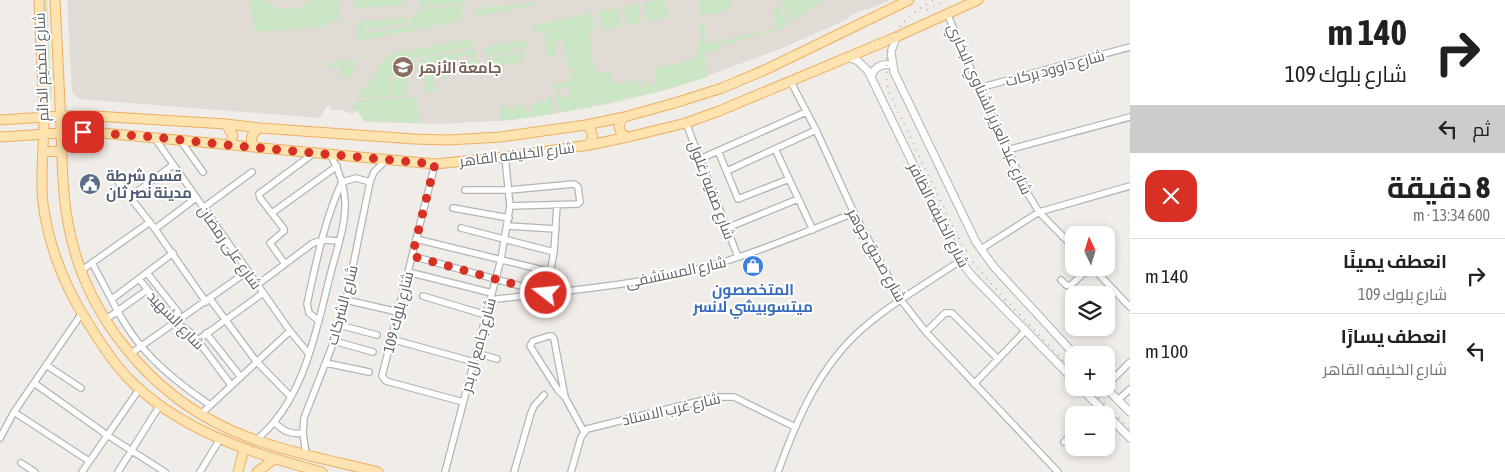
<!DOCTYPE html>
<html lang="ar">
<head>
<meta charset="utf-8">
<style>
  :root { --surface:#fff; --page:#f2f2f2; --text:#202124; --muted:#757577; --line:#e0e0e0 }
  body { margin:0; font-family:"Asap Condensed",Cairo,sans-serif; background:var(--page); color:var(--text); direction:rtl; height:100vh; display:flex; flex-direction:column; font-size:19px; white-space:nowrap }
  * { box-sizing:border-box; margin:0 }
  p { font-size:16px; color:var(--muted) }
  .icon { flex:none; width:28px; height:28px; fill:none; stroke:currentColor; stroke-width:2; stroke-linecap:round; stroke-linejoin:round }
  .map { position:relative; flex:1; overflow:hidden; direction:ltr }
  .drawer { display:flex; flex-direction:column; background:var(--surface); width:375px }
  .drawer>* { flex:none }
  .guide { background:#fff; color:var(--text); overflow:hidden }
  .needle { width:32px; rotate:356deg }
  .buttons { position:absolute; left:1065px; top:226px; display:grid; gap:10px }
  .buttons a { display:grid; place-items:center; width:50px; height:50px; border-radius:10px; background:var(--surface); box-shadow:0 2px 8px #0003; font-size:25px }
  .pin { position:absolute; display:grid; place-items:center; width:42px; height:42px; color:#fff; margin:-21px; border-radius:10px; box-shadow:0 2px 8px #0006 }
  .me { position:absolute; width:55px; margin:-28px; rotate:286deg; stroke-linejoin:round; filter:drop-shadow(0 0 4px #0008) }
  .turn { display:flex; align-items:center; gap:18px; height:105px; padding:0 15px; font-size:22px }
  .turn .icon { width:65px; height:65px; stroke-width:2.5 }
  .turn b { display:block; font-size:35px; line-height:42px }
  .then { display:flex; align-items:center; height:48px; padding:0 15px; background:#0003; gap:10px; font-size:19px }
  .round { display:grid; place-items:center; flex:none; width:52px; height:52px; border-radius:15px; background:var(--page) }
  .summary { display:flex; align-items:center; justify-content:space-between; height:85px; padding:0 15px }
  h1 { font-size:30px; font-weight:700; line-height:38px }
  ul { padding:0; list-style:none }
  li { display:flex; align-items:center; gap:15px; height:75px; padding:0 15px; border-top:1px solid var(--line) }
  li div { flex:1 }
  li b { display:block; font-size:19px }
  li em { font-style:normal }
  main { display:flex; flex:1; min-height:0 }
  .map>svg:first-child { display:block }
</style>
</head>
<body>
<main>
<section class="drawer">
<div class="guide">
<div class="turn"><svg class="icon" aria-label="right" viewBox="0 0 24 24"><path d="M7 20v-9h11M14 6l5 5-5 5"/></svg><div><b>140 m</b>شارع بلوك 109</div></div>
<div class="then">ثم<svg class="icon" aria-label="left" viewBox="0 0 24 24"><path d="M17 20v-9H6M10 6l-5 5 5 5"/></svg></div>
</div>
<div class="summary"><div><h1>8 دقيقة</h1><p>600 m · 13:34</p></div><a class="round" style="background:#d93025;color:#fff"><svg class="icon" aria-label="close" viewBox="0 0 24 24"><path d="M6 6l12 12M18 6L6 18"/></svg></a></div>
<ul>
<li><svg class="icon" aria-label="right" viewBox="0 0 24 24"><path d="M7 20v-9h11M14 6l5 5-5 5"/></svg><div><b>انعطف يمينًا</b><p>شارع بلوك 109</p></div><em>140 m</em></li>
<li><svg class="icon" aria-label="left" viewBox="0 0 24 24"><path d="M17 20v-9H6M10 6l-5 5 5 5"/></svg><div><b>انعطف يسارًا</b><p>شارع الخليفه القاهر</p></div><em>100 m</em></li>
</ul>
</section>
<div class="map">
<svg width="1130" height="472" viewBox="0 0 1130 472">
  <rect width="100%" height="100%" fill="#f0ece7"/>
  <path fill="#e0dcd5" d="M67 0H890L867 10 866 9 860 11 848 17V19L780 49 677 87 608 104 559 113 513 120 440 124 365 122 357 111H354L353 114 340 110H330L331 107 327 106 320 118 79 99 72 92Z"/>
  <path fill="#cae6c4" d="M44 0H47L52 100 50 98Z
    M249 0H263L278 8 290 9 302 6 312 0H338L340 21H329L327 26 272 31H254L251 3Z
    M353 0H404V5L354 8Z
    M419 0H466L460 21 358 41 357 25 361 21 408 18V22C404 27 394 26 389 24 383 29 374 29 367 27L365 29 367 33 376 30 377 33 383 32V29L390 31 393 28 409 27 411 24 410 18 415 16 418 10 459 6V12H461V3L419 7Z
    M665 0 669 17 647 21 644 3Z
    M700 0H732V3L729 4 730 10 701 16 699 5Z
    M783 0H824L792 21 781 6Z
    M534 2 536 5 473 17 479 9 483 7 517 5Z
    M638 4 641 22 627 25 623 7Z
    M618 8 621 26 602 30 598 12Z
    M773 8H778L789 23 780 29 723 45 722 40 774 29 776 26Z
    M591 13 595 30 589 32 593 66 600 73H611L613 85 637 80 639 88H642L641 80 646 79 647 86 656 85 653 69 695 59 698 55V43L702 41 699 24 704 23 707 44 720 41 721 49 704 54 708 77 654 93 559 113 556 93H560L561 98 570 97 569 86 559 88V90L555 91 554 84 570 81 569 74 577 72 576 69 569 70 563 40 554 41 556 55 548 57 543 34 568 29V28L533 34 532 26Z
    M473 38 474 46 415 58 417 70 388 77V97L358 98 388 55Z
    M525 40 527 42 526 48 518 50 517 47H513V51L486 55 485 47Z
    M475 49 476 56 468 58 467 55 459 56V59L421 66 420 59Z
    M526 51 522 62 488 68 487 58 513 53 514 55 519 54V52Z
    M477 59 479 70 433 78 435 91 426 93 422 69 460 62 461 67 469 65 468 61Z
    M352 60 356 61 354 70 348 80 339 74 341 66 325 67V63Z
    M407 76 408 95 390 97 389 84 391 80Z
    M552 96 554 114 501 121 500 107 509 106 510 112 514 111V105L518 104 529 113 537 101 540 100 542 103H546L545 97Z
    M416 97 419 123 370 121V118H367V122H365L357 111H354L353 107 357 101Z"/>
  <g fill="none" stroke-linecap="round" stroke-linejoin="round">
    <g stroke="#b2b5b8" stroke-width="8">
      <path id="minor" d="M947 13 979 88 1028 194 1039 212 1074 248
        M791 82 816 130 854 213 901 300 926 332 1058 472
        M979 88 1130 47
        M686 123 738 257
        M154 137 290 331 309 354
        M180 140 203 172
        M775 149 813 230
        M1007 150 1130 117
        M718 151 738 199 789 179
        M700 159 806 112
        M435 164 382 376 386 381 463 402
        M727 171 816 130
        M116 179 155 229 206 302
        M465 190H509L574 184 578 187 580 202 578 204 510 206
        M130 197 173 165
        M203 208 252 172
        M453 208 509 218
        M272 213 337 166
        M508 226 556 229
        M461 228 554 252
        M727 228 798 199
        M155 229 196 198
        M416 239 551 272
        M981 249 1039 212 1130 186
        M412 256 546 293 554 252 557 205
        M92 263C108 291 121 323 142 347 161 370 185 388 210 405
        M285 264 270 243 284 231V229L260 198 259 194 314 153
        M1093 268 1130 307
        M82 270 150 222
        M408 272 492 293
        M147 273 178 312 177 322
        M139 279 172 320 193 334 231 385
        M1061 280 1066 285 1070 286 1089 268
        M257 285 313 243 324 240 339 241
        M423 296 486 315
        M112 299 173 253
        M210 299 256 361 291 397
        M346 300 398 312
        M490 300C554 292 619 287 682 273 741 260 797 235 854 213
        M105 320 147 290
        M319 321 309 313 307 304C316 263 324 221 342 182L356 178 370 182
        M339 325 377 335
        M926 332 945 313H952L998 359
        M206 333 240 376
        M549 336H552L554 339 565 397 558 390 530 346 533 341Z
        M391 339 474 362
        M198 340 263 293
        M334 341 373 352
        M476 353 497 359
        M130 354 248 271
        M326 363 369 372
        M46 365 81 388
        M34 383 107 435 165 472
        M974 384 1026 330
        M1106 386 1130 362
        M565 397 584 432
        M1118 400 1130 389
        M14 412 89 461
        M201 414 290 331
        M1090 415 1099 406
        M274 422C283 431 291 435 303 433
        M0 438 14 412 82 313
        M256 440C305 400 316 330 331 272 337 249 346 224 345 201 344 184 338 168 330 154
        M1064 442 1074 432
        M306 454 303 433 304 418 334 341 346 300 370 182 374 172 387 159
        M21 463 35 472
        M82 472 140 388
        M118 472 160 405
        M200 472 220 439
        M445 472 501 259 510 206 505 157
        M514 472 531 413 534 406 544 395
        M571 472 581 437 587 429 716 397H734L795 427
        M778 472C797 419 819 367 862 329 892 303 927 283 960 261"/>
    </g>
    <g stroke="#b2b5b8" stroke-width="9">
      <path id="tertiary" d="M896 37 891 52 894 72 976 242 994 267 1075 355
        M848 57 858 61 868 71 960 261 974 278 1074 380
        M871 77C874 67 882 63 892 65
        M1081 388 1130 438
        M1106 388 1130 412"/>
    </g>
    <g stroke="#eeaf62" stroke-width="11">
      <path id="primary" d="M39 0C40 39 43 78 44 117 44 145 40 175 43 204 49 247 64 286 88 323 99 341 111 359 125 375 177 430 250 453 322 472
        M55 0C57 42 59 83 61 125 62 157 62 191 68 223 84 314 149 394 233 431 279 451 330 460 378 472
        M624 117C616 124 618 133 628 137
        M0 120 60 116H95L226 124 260 128 414 139 448 140 500 137 586 125 624 117 678 102 722 88 767 69 909 0
        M226 124 233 136 231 142 227 145
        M586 125C593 130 594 138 589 145
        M0 137 61 133H102L435 164 505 157 589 145 628 137 686 123 719 111 896 37 978 0
        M255 147C248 139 252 133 260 128
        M43 152 62 151
        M238 472 244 449
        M257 472 273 460"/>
    </g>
    <use href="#minor" stroke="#fff" stroke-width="5.5"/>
    <use href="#tertiary" stroke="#fff" stroke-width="7"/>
    <use href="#primary" stroke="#fde3af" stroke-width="9"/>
    <path stroke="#b3b4b4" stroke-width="2" stroke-dasharray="1 6" stroke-linecap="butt" d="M933 0C894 23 881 46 888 90L950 221 961 243 973 262 999 293 1074 372
      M927 10 946 0
      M1089 388 1130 430"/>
  </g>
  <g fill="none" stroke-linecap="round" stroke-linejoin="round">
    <path stroke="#d93025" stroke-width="9" stroke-dasharray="0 16.2" d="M83 132 154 137 227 145 435 164 412 256 546 293"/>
  </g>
  <defs>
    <g id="university-disc" transform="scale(1.125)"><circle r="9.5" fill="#8d6e63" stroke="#fff"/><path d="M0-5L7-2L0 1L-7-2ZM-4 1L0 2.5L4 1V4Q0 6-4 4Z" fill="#fff"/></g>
    <g id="civic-disc" transform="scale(1.125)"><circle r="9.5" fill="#5c6f8a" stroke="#fff"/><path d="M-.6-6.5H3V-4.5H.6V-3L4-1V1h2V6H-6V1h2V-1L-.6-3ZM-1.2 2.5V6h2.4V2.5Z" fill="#fff"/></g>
    <g id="shop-disc" transform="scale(1.125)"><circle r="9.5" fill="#3f7fe0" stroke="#fff"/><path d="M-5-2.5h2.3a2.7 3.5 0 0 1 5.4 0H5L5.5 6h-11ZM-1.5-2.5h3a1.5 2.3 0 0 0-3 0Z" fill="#fff"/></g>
  </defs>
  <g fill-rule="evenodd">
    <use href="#university-disc" x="403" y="67"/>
    <use href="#civic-disc" x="90" y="184"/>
    <use href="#shop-disc" x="753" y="266"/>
  </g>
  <g text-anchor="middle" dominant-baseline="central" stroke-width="4" stroke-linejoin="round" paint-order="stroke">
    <g font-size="15" fill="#5e6366" stroke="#fff">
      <text transform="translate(41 67) rotate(-92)">شارع المخيم الدائم</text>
      <text transform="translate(1055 68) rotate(-15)">شارع داوود بركات</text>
      <text transform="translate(990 109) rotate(66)">شارع عبد العزيز الشناوي البخاري</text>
      <text transform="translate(517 154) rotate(-7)">شارع الخليفه القاهر</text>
      <text transform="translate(712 190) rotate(69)">شارع صفيه زغلول</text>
      <text transform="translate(939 215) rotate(63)">شارع الخليفه الظافر</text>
      <text transform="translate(230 247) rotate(55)">شارع على رمضان</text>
      <text transform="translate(877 255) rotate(61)">شارع صديق جوهر</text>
      <text transform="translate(676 272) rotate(-12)">شارع المستشفى</text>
      <text transform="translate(342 305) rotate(-75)">شارع الشركات</text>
      <text transform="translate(398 312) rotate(-76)">شارع بلوك 109</text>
      <text transform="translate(176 320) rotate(46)">شارع الشهيد</text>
      <text transform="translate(478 345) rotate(-75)">شارع جامع ال بدر</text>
      <text transform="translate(671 409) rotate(-13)">شارع غرب الاستاد</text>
    </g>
    <g font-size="15" font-weight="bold" fill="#785e54" stroke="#fff" text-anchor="start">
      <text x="419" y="67">جامعة الأزهر</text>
    </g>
    <g font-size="15" font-weight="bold" fill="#4e5e75" stroke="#fff" text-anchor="start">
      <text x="106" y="175">قسم شرطة<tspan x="106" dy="17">مدينة نصر ثان</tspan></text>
    </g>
    <g font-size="15" font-weight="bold" fill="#366cbe" stroke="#fff">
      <text x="753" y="289">المتخصصون<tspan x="753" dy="17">ميتسوبيشي لانسر</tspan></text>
    </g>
  </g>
</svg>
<div class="buttons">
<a><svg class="needle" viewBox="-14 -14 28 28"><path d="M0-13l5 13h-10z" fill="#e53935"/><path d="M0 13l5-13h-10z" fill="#757577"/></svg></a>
<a><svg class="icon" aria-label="layers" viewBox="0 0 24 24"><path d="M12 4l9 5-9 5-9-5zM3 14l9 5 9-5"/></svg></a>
<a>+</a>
<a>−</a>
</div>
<div class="pin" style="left:83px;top:132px;background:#d93025"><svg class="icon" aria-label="arrive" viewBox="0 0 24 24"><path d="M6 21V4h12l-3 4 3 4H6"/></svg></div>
<svg class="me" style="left:546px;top:293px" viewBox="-20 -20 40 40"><circle r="17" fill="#d93025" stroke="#fff" stroke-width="3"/><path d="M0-11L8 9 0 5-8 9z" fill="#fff"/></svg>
</div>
</main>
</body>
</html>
